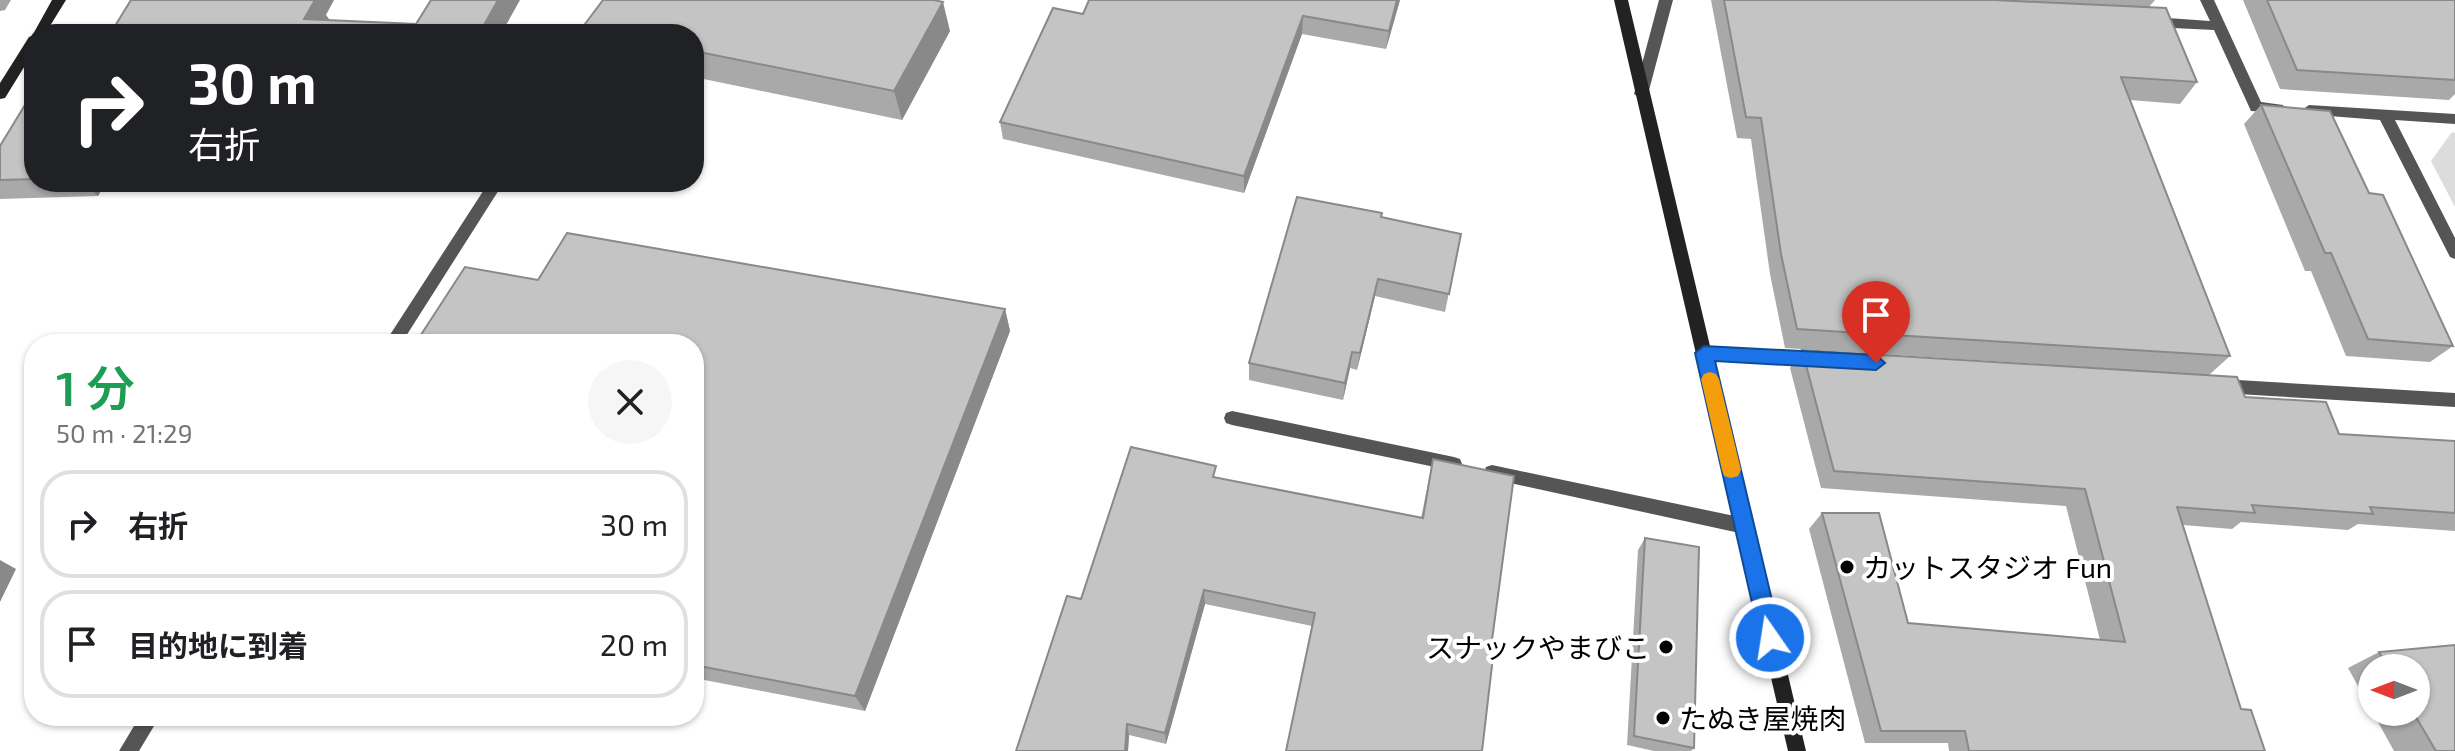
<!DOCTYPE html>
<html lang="ja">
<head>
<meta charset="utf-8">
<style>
  :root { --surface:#fff; --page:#f6f6f6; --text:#202124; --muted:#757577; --line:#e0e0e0 }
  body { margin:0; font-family:"Exo 2","Noto Sans JP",sans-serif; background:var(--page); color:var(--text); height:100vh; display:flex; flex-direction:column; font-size:30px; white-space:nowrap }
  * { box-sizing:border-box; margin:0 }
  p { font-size:26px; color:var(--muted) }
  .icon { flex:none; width:44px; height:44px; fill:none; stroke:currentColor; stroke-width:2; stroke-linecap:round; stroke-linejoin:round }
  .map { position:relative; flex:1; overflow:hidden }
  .side { position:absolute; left:24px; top:334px; width:680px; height:392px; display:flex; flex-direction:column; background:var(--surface); border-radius:32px; box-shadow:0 2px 6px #0004 }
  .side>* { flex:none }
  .top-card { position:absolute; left:24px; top:24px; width:680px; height:168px; border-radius:32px; box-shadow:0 2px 6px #0004; background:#202124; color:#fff; overflow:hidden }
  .needle { width:52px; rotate:270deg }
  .controls { position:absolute; left:2358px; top:654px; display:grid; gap:16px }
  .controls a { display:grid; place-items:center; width:72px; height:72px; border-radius:50%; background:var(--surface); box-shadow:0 2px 6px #0004; font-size:40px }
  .pin { position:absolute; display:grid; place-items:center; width:68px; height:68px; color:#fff; margin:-82px -34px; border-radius:50% 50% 50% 0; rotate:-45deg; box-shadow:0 0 8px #0007 }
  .pin .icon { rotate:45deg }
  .me { position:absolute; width:88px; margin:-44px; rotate:347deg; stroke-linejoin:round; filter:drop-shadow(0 0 6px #0008) }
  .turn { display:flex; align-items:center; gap:28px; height:168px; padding:0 32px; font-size:36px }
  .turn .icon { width:104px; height:104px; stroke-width:2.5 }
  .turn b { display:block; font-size:56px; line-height:68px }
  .round { display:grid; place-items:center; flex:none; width:84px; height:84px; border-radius:42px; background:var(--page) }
  .summary { display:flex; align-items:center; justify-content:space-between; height:136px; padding:0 32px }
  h1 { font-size:48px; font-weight:600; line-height:60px; color:#1e9e55 }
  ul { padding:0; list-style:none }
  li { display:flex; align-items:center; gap:24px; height:108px; margin:0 16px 12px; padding:0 16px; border:4px solid var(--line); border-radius:32px }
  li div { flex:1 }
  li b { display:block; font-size:30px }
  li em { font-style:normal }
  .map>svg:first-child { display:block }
</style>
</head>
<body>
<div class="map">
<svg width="2455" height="751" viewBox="0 0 2455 751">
  <rect width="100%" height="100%" fill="#fff"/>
  <path fill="#dcdcdc" d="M2452 132 2455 133V207L2431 161Z"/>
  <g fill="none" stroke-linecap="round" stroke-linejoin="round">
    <path fill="#a3a3a3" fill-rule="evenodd" d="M0 0H11L5 10 0 11Z"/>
    <path fill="#555" fill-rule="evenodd" d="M1659 0H1673L1648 94 1641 99 1634 94Z
      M2200 0H2214L2261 102 2283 105 2285 109 2283 113 2251 111 2214 30 2153 27 2146 22 2153 17 2210 21Z
      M2309 105 2455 114V124L2395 120 2455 238V259L2450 257 2380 120 2304 114 2302 110Z
      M489 182H504L401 344H384Z
      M1704 346 1818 352 1824 354 1826 359 1824 364 1818 366 1704 360 1698 358 1696 353 1698 348Z
      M2221 379 2455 393V407L2221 393 2215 391 2213 386 2215 381Z
      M1232 411 1454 457 1460 459 1462 464 1460 469 1454 471 1232 425 1226 423 1224 418 1226 413Z
      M1492 465 1744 518 1750 521 1753 526 1750 531 1744 534 1492 479 1486 477 1484 472 1486 467Z
      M140 716H160L139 751H119Z"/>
    <path fill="#222" fill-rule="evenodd" d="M52 0H66L45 34H34V51L5 98 0 99V83L29 37 32 36Z
      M1614 0H1628L1806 751H1788Z"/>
  </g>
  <path fill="#a9a9a9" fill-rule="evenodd" d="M1400 0 1386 49 1302 34 1244 193 1003 139 1000 122 1083 14Z
    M1711 0H2155L2149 7 2197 82 2180 104 2130 100 2230 356 2209 375 1785 348 1770 274 1751 139 1737 138Z
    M2243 0H2455V94L2449 100 2280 89Z
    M582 28 950 31 902 120 694 77V34H585Z
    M34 90V182H106L98 196 0 199V146Z
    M2261 105 2369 193 2453 346 2430 362 2346 356 2311 271H2305L2244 124Z
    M1381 217 1461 234 1445 312 1375 296 1357 370 1350 368 1343 400 1249 380V363Z
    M538 280 1005 309 1010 331 865 711 694 678V344Z
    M1802 350 2245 397 2339 434 2455 441V531L2358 524 2348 530 2241 522 2232 529 2183 525 2241 709 2265 751H1949L1948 743H1865L1809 529 1822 513 1908 623 2100 640 2066 506 1821 488 1790 368Z
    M1433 459 1514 476 1312 626 1205 604 1166 744 1129 735 1128 751H1016L1081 599 1216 478 1421 518Z
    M1645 538 1694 748 1691 751H1654L1627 745 1638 550Z
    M2455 645V751H2394L2348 668 2379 652ZM2372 668H2416V712H2372Z"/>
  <path fill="#898989" d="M309 0H334L326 15 329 19 321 34 304 19Z
    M498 0H520L501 34H479Z
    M1397 0H1400L1386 49 1389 31Z
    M943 2 950 31 902 120 894 91Z
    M1303 16 1302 34 1244 193V176Z
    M83 182H106L98 196Z
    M1378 279 1375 296 1357 370 1360 353Z
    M1005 309 1010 331 865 711 855 696Z
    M1352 352 1350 368 1343 400 1345 383Z
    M0 560 16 569 0 602Z
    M1204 590 1205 604 1166 744 1165 733Z
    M1127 724 1129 735 1128 751H1125Z"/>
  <path fill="#c4c4c4" stroke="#898989" stroke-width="2" d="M131 0H315L304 19 416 24 431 0H498L479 34H110Z
    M603 0H934L943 2 894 91 694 51V34H610L582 28Z
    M1089 0H1397L1389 31 1303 16 1244 176 1000 122 1053 8 1083 14Z
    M1724 0H1993L2166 8 2197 82 2121 77 2230 356 1797 329 1781 254 1761 118 1746 117Z
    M2267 0H2455V80L2297 70Z
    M34 90V179L0 180V146Z
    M2261 105 2330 111 2369 193 2383 195 2453 346 2368 339 2331 253H2325Z
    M1297 197 1382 213 1381 217 1461 234 1449 294 1378 279 1360 353 1352 352 1345 383 1249 363Z
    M567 233 1005 309 855 696 694 665V344H415L465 267 538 280Z
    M1802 350 2237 377 2245 397 2326 402 2339 434 2455 441V513L2370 507 2373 514 2252 505 2255 513 2177 507 2241 709 2251 710 2265 751H1969L1965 731H1881L1822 513H1879L1908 623 2125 642 2085 489 1834 471Z
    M1131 447 1216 466 1213 477 1423 518 1433 459 1514 476 1492 640H1495L1482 751H1286L1315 613 1204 590 1165 733 1127 724 1125 751H1016L1067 596 1081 599Z
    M1645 538 1699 547 1694 748 1634 736Z
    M2455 645V751H2436L2413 712H2416V668H2388L2379 652Z"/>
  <path fill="#1a73e8" stroke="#114b97" stroke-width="2" d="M1704 346 1876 355 1885 363 1876 370 1715 361 1781 638 1778 645 1770 648 1763 645 1760 638 1695 353Z"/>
  <path fill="#f59e0b" d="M1710 372 1716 374 1719 379 1741 470 1738 476 1731 478 1724 476 1722 470 1701 379 1704 374Z"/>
  <g fill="#000" stroke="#fff" stroke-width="3">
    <circle cx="1847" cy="567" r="8"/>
    <circle cx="1666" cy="647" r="8"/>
    <circle cx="1663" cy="718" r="8"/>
  </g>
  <g text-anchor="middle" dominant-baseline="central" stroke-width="8" stroke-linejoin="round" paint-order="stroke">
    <g font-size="28" fill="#000" stroke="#fff" text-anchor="start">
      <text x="1863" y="567">カットスタジオ Fun</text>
      <text x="1650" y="647" text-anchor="end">スナックやまびこ</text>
      <text x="1679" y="718">たぬき屋焼肉</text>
    </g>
  </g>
</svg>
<div class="controls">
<a><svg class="needle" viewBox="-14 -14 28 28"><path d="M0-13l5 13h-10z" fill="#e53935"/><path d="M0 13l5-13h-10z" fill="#757577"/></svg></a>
</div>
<div class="pin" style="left:1876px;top:363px;background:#d93025"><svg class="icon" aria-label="arrive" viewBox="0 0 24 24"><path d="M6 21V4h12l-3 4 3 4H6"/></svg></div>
<svg class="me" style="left:1770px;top:638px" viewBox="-20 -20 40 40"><circle r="17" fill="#1a73e8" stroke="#fff" stroke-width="3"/><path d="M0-11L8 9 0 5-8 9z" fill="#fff"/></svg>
<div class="top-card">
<div class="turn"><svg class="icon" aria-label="right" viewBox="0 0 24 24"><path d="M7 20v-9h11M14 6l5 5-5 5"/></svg><div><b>30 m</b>右折</div></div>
</div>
<section class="side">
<div class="summary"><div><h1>1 分</h1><p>50 m · 21:29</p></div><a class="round"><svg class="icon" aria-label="close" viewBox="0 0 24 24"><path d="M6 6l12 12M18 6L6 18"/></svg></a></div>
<ul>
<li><svg class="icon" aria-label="right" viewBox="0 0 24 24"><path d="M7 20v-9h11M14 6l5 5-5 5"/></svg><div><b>右折</b></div><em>30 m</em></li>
<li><svg class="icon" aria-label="arrive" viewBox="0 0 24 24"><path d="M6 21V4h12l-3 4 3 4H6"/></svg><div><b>目的地に到着</b></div><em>20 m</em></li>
</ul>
</section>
</div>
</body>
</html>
